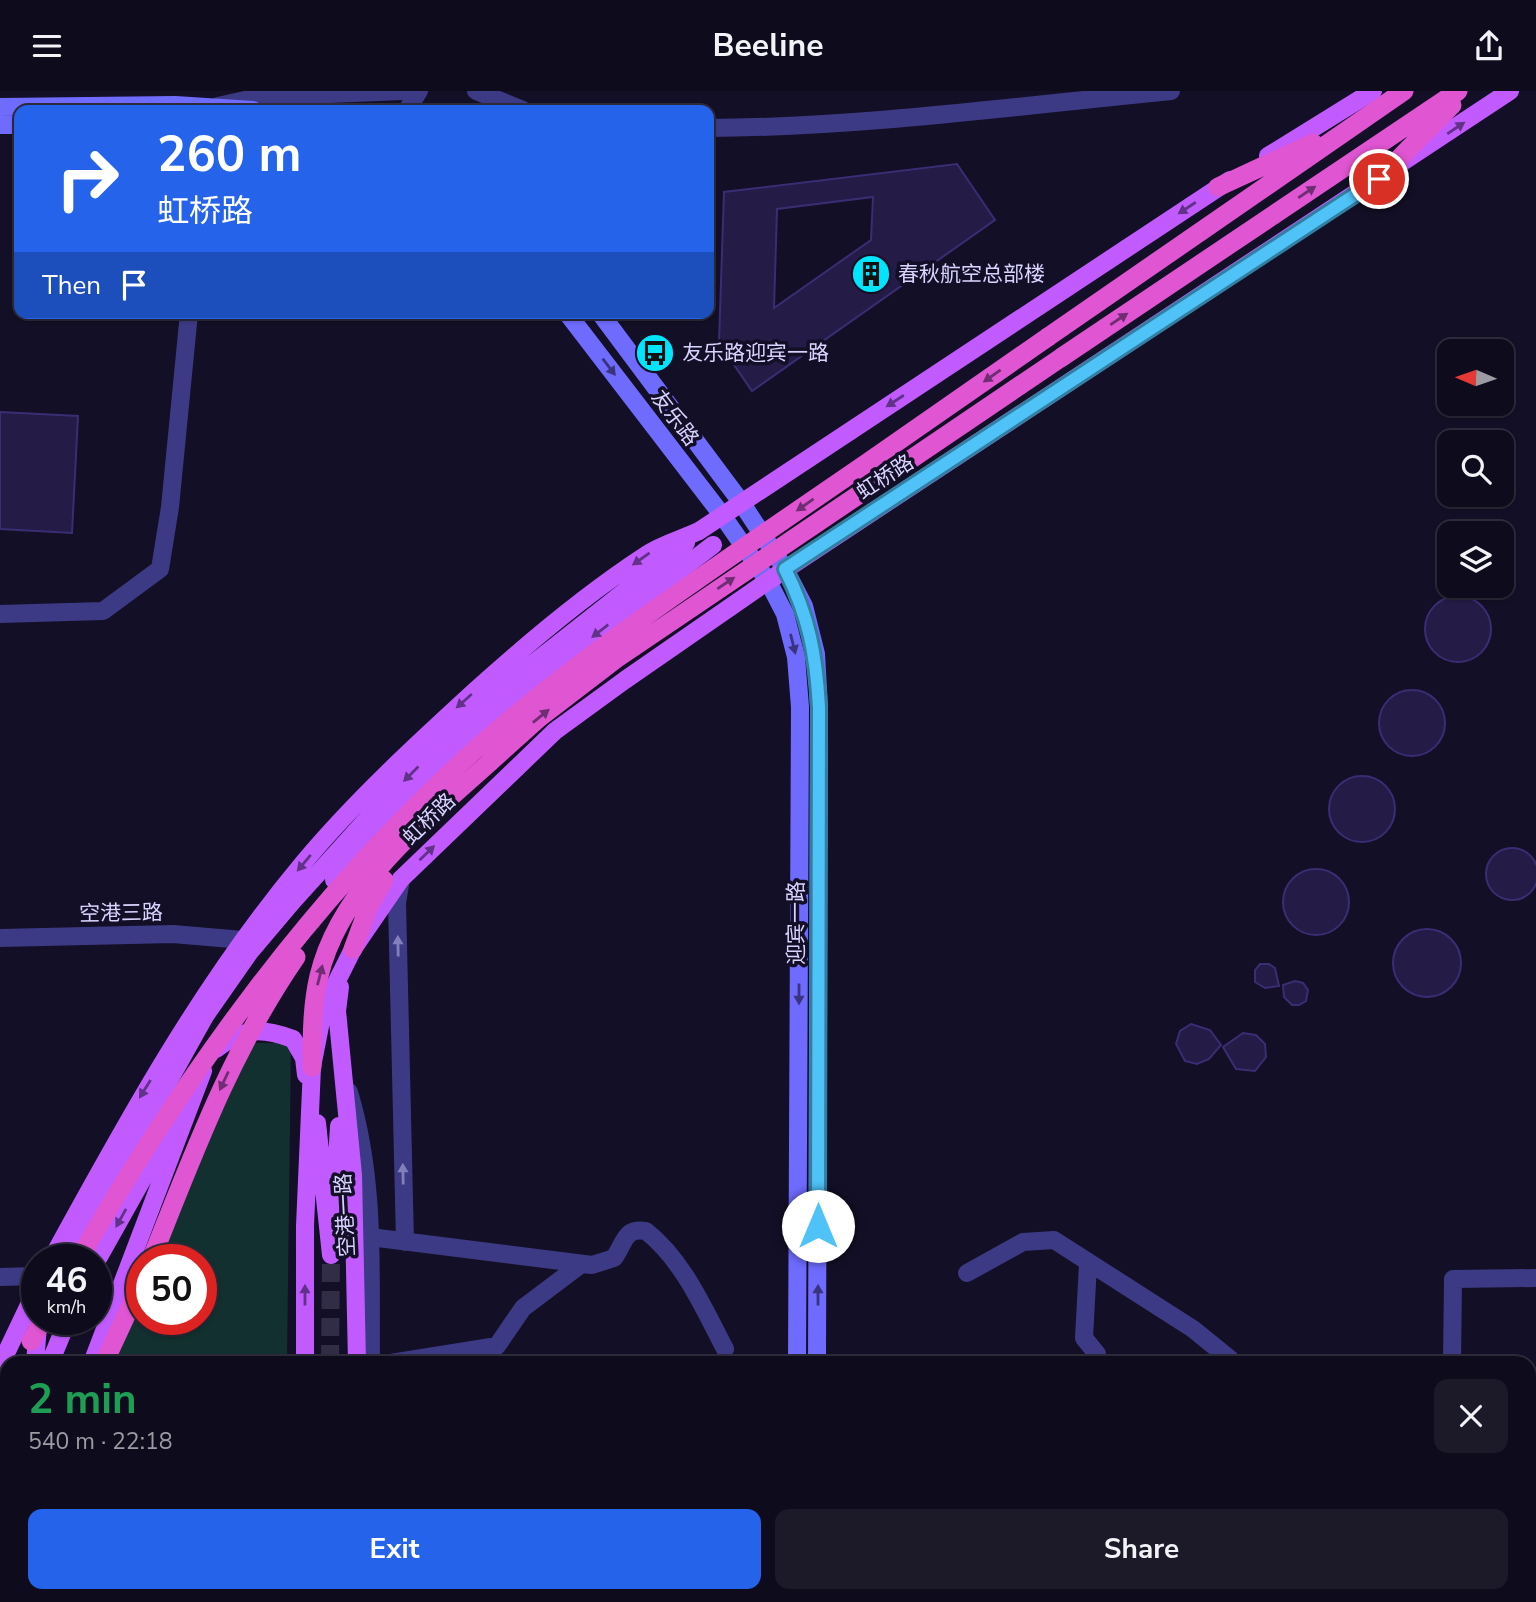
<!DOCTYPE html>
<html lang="en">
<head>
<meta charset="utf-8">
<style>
  :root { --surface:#0e0b1c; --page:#1c1929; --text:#f1f3f6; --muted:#9b9ba3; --line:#2e2b3b; --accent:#2563eb }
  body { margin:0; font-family:"Nunito Sans","Noto Sans SC",sans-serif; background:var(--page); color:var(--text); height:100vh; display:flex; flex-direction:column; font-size:26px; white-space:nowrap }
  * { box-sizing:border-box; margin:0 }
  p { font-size:23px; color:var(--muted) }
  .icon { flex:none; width:38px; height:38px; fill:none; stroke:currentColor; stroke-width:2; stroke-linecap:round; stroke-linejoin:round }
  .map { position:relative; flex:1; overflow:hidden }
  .sheet { position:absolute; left:0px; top:1265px; width:1536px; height:247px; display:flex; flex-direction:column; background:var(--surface); border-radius:21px 21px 0 0; box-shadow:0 2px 5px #0004,0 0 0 2px var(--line) }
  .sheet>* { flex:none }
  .guide { position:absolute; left:14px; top:14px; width:700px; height:214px; border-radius:14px; box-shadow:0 2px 5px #0004,0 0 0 2px var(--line); background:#2563eb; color:#fff; overflow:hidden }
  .needle { width:46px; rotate:272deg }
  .controls { position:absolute; left:1437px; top:248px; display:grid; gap:14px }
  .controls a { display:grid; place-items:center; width:77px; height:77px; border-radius:14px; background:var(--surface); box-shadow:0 2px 5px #0004,0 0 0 2px var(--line); font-size:35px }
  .speed { position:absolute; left:21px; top:1153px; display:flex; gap:14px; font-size:35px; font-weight:700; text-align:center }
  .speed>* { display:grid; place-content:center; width:91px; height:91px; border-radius:50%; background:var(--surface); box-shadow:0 2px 5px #0004,0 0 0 2px var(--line); line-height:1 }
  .speed small { font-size:18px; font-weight:400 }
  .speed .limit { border:10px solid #d22; background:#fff; color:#111 }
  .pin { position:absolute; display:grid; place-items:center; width:60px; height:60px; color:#fff; margin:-30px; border:4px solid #fff; border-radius:50%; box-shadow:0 2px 7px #0007 }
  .me { position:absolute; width:77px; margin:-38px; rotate:0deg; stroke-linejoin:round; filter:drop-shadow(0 0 5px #0008) }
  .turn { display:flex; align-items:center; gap:24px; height:147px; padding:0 28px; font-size:32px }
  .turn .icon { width:91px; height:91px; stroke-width:2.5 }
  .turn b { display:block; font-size:49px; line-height:60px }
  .then { display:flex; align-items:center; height:66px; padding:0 28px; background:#0003; gap:14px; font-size:26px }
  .round { display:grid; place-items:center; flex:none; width:74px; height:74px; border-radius:14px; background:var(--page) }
  .headline { display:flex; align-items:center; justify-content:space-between; height:119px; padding:0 28px }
  h1 { font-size:42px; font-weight:700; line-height:52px; color:#1e9e55 }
  .primary-button { display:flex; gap:14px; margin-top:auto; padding:14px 28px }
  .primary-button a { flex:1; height:80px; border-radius:14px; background:var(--accent); color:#fff; font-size:28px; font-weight:700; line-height:80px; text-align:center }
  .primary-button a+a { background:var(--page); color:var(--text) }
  header { display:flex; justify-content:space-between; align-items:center; height:91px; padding:0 28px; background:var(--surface); font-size:32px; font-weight:700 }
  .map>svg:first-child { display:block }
</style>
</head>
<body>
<header><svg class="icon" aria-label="menu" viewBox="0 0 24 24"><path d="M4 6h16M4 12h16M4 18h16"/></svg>Beeline<svg class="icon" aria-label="share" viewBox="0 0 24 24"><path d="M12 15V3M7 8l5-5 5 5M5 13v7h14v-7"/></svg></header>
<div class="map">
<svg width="1536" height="1511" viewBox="0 0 1536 1511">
  <rect width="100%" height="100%" fill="#130f26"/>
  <path fill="#12302f" d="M249 952H291L287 1272H115L142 1208V1228H201V1169H158Z
    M17 1505H284L283 1511H15Z"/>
  <path fill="#241b47" stroke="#3b2d73" stroke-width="2" fill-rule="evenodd" d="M957 73 995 129 752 300 719 252 724 101ZM873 106 871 149 774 217 777 118Z
    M0 321 78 325 72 442 0 438Z
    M1425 538a33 33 0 1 1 66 0a33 33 0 1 1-66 0Z
    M1379 632a33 33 0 1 1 66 0a33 33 0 1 1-66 0Z
    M1329 718a33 33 0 1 1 66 0a33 33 0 1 1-66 0Z
    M1486 783a26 26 0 1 1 52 0a26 26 0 1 1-52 0Z
    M1283 811a33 33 0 1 1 66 0a33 33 0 1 1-66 0Z
    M1393 872a34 34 0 1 1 68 0a34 34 0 1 1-68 0Z
    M1260 873H1269L1275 877 1279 895 1265 897 1255 891V879Z
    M1295 890 1303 892 1308 899 1306 910 1299 914H1292L1284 906 1283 894Z
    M1191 933 1210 939 1221 954 1209 968 1197 973 1185 970 1176 953 1180 940Z
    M1243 942 1256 944 1265 953 1266 966 1255 980 1236 978 1223 956Z"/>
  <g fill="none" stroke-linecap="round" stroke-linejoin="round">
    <path stroke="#312d47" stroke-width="18" stroke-dasharray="18 9" stroke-linecap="butt" d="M330 1272 331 1164
      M327 1511V1505"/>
    <path stroke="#3d3a85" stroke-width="18" d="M476 0 523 19
      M218 15 259 6 402 0
      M407 19 419 0
      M709 37C863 36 1017 15 1171 0
      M0 523 103 520 160 478 170 416 189 222
      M401 788 397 812 405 1151
      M370 1146 592 1174 614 1167C625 1152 624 1136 646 1140 683 1169 704 1218 725 1258
      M1088 1173 1084 1247 1097 1263V1272
      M967 1182 1023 1151 1054 1149 1193 1238 1230 1268V1272
      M0 1186 37 1185
      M391 1272 497 1255 523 1217 580 1174
      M1452 1272 1453 1188 1536 1187"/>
    <path stroke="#3d3a85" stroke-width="18" d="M0 847 173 843 243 849
      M349 1001C376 1090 370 1181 371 1272
      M392 1505 399 1511
      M737 1511H778"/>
    <path stroke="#6f6bff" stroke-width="18" d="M0 16 175 14 253 19
      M0 34H19
      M567 222 722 424 768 490 785 523 796 566 800 616 797 1272
      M600 222 741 411 785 478 804 515 816 563 819 616 817 1272
      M802 1505 806 1511
      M1408 1505H1536
      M905 1511H919"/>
    <path stroke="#c25bff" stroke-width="18" d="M1268 65 1373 0
      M334 789 437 678 518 603 713 454
      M340 896 337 920 353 1084 357 1272
      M216 958C244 937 260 936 293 948L304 967 306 984
      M317 1032 331 1164
      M334 1119 339 1035
      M73 1161 205 925 249 862 293 810 377 717 496 602 686 452
      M51 1169C127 1030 202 893 304 771 356 709 416 654 476 599 529 551 586 503 646 464 662 453 682 448 699 440L1230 89
      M96 1171 183 1016
      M35 1272 38 1235
      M50 1272 68 1228
      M92 1272 203 980
      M305 1272V1135L312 976 321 930 331 902 353 858 401 788 555 640 625 589 768 490 1510 0
      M0 1275 37 1197
      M2 1319 7 1307
      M0 1404 7 1386
      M0 1504 7 1486
      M344 1505 346 1511
      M302 1511V1505"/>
    <path stroke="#e055d1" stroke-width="19" d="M1379 88 1452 14
      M1218 96 1313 52
      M1048 246 1404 0
      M1062 266 1458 0
      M353 858 369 815 384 789
      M312 976C312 946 312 914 319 885 340 796 426 729 490 671
      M104 1272 142 1190"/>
    <path stroke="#e055d1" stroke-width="19" d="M490 671 539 627 616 568 1062 266
      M78 1169C184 986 307 813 464 669 551 589 649 522 746 455 847 386 948 316 1048 246
      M151 1169C193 1064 231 960 296 866
      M31 1250 44 1228"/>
  </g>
  <defs><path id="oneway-solid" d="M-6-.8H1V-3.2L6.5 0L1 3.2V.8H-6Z" transform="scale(1.75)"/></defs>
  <g fill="#623188">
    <use href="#oneway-solid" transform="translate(1456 37) rotate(-34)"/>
    <use href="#oneway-solid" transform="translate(1187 117) rotate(147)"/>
    <use href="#oneway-solid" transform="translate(895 310) rotate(147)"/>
    <use href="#oneway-solid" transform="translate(641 468) rotate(145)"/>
    <use href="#oneway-solid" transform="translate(600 540) rotate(142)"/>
    <use href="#oneway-solid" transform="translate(464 610) rotate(138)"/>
    <use href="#oneway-solid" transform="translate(411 683) rotate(135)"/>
    <use href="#oneway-solid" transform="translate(427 762) rotate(-44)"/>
    <use href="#oneway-solid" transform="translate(304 772) rotate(130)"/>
    <use href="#oneway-solid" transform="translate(145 998) rotate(122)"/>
    <use href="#oneway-solid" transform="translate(121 1127) rotate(119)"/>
    <use href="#oneway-solid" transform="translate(305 1204) rotate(-90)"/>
  </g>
  <g fill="#6f2e73">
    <use href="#oneway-solid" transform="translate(1307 101) rotate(-34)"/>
    <use href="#oneway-solid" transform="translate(1119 228) rotate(-34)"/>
    <use href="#oneway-solid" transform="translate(992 285) rotate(145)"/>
    <use href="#oneway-solid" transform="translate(805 414) rotate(145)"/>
    <use href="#oneway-solid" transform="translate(726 492) rotate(-34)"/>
    <use href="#oneway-solid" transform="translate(541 625) rotate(-39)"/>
    <use href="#oneway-solid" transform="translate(320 884) rotate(-76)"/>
    <use href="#oneway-solid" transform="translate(224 990) rotate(115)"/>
  </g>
  <g fill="#38347d">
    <use href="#oneway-solid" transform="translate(609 276) rotate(53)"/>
    <use href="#oneway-solid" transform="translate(793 553) rotate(76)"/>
    <use href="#oneway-solid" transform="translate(799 903) rotate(90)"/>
    <use href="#oneway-solid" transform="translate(818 1204) rotate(-90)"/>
  </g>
  <g fill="#837fbc">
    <use href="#oneway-solid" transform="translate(398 855) rotate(-91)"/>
    <use href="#oneway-solid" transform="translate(403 1083) rotate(-91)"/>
  </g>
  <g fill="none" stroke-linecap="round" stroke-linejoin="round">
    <g stroke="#337fa1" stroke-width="18">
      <path id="route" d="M818 1135 819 616C816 563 809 526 785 478L1379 88"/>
    </g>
    <use href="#route" stroke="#4fc3f7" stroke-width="12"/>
  </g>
  <defs>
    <g id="building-disc" transform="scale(2.0125)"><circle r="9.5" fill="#00e5ff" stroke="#130f26"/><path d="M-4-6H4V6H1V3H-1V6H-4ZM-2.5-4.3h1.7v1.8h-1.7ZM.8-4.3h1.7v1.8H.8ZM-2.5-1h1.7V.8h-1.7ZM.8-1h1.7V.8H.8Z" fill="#111"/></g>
    <g id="bus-disc" transform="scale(2.0125)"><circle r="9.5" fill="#00e5ff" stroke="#130f26"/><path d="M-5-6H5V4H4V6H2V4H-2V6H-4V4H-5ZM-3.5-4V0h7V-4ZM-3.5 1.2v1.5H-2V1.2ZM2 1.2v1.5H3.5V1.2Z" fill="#111"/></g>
  </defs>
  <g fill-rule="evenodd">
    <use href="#building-disc" x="871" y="183"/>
    <use href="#bus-disc" x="655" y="262"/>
  </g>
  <g text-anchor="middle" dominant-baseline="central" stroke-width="7" stroke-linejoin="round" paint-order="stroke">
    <g font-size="21" fill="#d9d4ff" stroke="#130f26" text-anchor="start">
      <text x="898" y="183">春秋航空总部楼</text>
      <text x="682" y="262">友乐路迎宾一路</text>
    </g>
    <g font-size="21" fill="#d9d4ff" stroke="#130f26">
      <text transform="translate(675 327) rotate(53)">友乐路</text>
      <text transform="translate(885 386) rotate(-33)">虹桥路</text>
      <text transform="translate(429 728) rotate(-44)">虹桥路</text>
      <text transform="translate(121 822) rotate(-1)">空港三路</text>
      <text transform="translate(796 832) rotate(-90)">迎宾一路</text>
      <text transform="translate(345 1124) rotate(-93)">空港一路</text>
    </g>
  </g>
</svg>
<div class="controls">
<a><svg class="needle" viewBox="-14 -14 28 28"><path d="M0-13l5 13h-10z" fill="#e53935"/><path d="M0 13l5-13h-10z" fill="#9b9ba3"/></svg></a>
<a><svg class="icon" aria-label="search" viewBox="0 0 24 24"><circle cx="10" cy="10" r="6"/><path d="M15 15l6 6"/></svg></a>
<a><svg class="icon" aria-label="layers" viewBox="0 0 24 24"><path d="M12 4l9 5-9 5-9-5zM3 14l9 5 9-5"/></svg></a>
</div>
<div class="speed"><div>46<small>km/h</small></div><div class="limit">50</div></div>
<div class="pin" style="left:1379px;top:88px;background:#d93025"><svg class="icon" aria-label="arrive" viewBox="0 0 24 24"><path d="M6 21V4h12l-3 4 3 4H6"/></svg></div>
<svg class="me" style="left:818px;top:1135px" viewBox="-20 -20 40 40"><circle r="19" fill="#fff"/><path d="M0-13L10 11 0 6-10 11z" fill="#4fc3f7"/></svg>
<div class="guide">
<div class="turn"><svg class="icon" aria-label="right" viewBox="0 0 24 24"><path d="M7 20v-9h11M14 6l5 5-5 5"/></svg><div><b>260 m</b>虹桥路</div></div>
<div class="then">Then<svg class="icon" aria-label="arrive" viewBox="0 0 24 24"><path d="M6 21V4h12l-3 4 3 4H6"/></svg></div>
</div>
<section class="sheet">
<div class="headline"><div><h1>2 min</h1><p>540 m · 22:18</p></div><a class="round"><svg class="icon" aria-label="close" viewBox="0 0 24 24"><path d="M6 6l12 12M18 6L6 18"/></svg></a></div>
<div class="primary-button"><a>Exit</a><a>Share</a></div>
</section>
</div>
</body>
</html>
